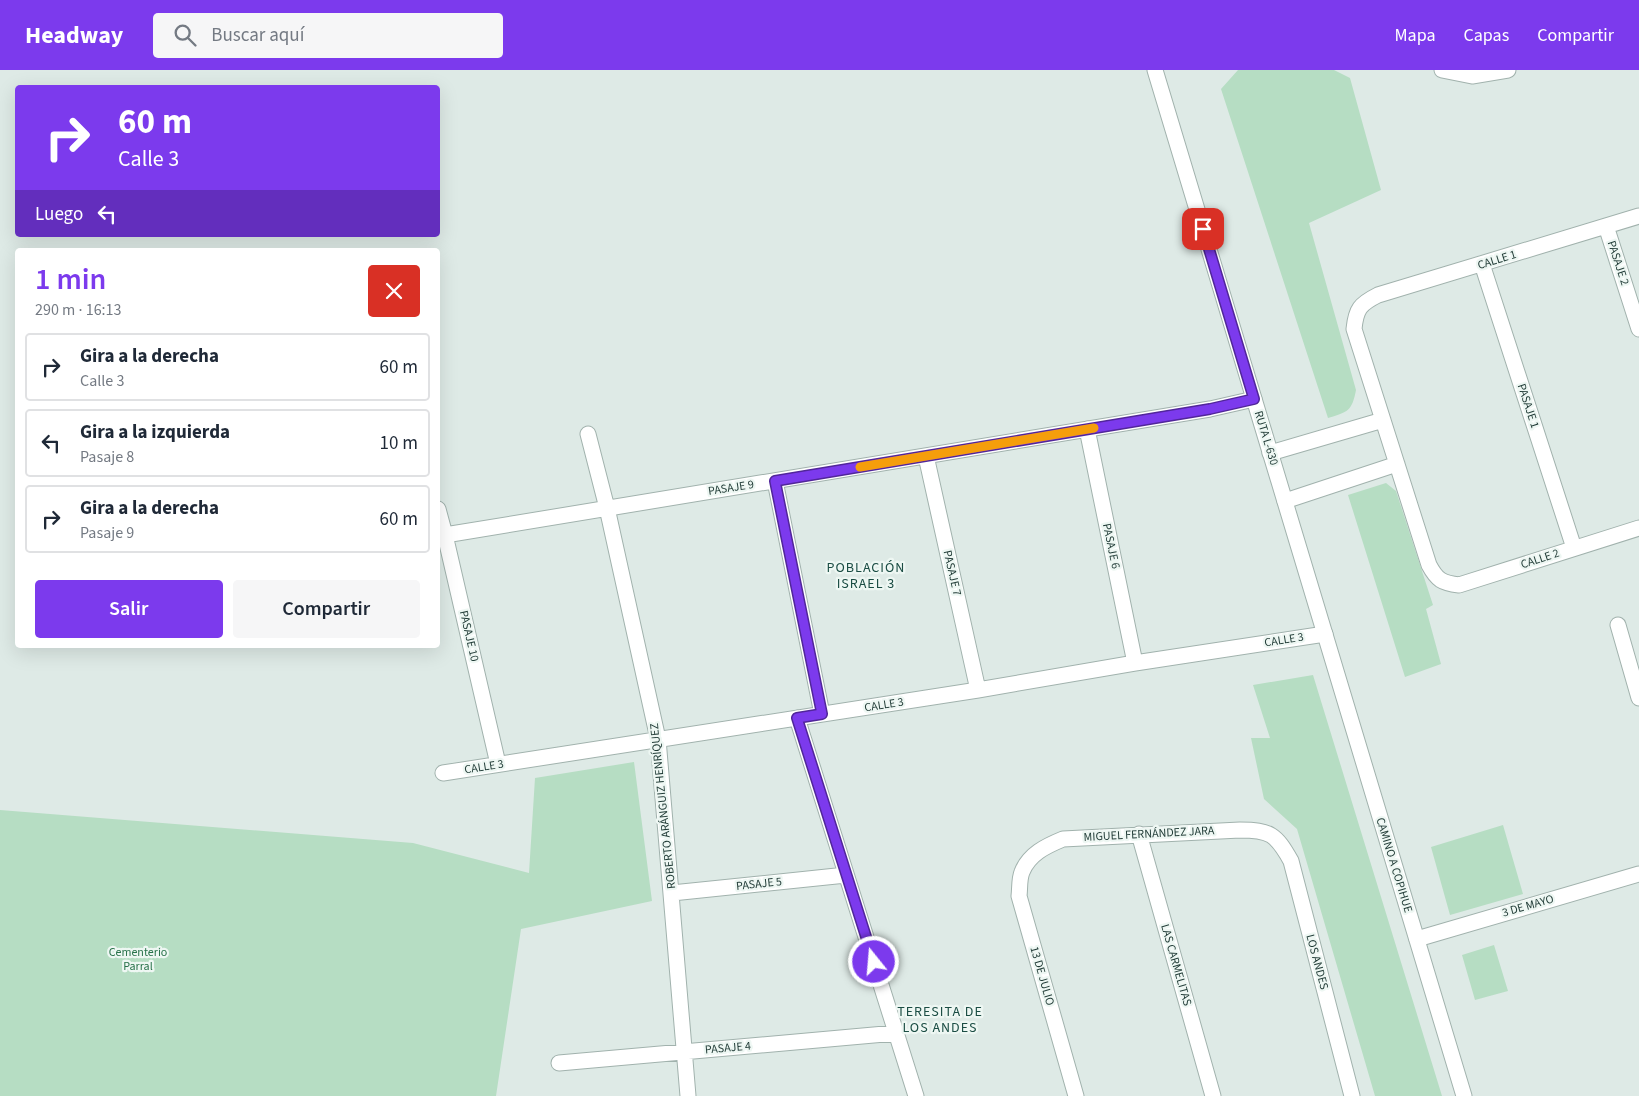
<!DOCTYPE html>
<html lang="es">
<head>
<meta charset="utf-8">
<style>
  :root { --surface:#fff; --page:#f6f6f7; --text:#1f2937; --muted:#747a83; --line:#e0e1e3; --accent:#7c3aed }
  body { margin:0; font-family:"Source Sans 3",sans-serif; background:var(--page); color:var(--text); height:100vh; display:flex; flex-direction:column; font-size:19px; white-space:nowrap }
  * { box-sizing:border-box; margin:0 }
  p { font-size:16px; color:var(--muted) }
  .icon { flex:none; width:28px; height:28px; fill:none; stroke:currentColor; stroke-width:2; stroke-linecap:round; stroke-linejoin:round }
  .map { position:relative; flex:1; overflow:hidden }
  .details { position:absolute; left:15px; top:178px; width:425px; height:400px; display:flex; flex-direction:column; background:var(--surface); border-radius:5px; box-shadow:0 5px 20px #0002 }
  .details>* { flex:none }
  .top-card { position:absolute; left:15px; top:15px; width:425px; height:152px; border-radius:5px; box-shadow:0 5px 20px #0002; background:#7c3aed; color:#fff; overflow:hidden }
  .pin { position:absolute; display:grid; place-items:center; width:42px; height:42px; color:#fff; margin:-21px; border-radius:10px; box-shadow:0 2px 8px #0006 }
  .me { position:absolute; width:55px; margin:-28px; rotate:343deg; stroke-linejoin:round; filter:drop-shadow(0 0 4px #0008) }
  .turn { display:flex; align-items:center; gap:18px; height:105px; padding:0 20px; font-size:22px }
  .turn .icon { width:65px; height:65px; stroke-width:2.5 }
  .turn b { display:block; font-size:35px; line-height:42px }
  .then { display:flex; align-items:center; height:48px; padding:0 20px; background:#0003; gap:10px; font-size:19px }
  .round { display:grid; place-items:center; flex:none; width:52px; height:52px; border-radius:5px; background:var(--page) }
  .head { display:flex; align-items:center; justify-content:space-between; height:85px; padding:0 20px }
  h1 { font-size:30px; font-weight:600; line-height:38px; color:var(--accent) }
  .cta { display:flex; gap:10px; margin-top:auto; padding:10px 20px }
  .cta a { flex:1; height:58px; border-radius:5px; background:var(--accent); color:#fff; font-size:20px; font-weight:600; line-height:58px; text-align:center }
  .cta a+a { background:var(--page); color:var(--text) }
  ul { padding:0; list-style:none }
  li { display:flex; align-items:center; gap:15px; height:68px; margin:0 10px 8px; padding:0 10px; border:2px solid var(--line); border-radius:5px }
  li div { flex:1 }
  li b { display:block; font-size:19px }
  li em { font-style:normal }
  header { display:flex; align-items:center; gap:30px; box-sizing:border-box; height:70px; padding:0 25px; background:var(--accent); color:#fff }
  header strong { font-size:24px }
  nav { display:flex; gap:28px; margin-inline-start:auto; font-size:18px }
  .search { width:350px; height:45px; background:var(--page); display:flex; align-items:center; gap:12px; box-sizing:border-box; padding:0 18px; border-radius:5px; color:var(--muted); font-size:19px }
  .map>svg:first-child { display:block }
</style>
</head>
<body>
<header>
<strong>Headway</strong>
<div class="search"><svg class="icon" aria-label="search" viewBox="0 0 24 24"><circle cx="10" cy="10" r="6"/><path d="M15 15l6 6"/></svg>Buscar aquí</div>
<nav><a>Mapa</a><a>Capas</a><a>Compartir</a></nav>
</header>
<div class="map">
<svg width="1639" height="1026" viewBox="0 0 1639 1026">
  <rect width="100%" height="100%" fill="#deeae6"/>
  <path fill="#b6ddc3" d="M1238 0H1334L1350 8 1381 120 1309 153 1356 320C1352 341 1348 342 1328 348L1221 19Z
    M1386 413 1396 421 1433 535 1426 539 1441 594 1405 607 1348 425Z
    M1313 605 1442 1026H1375L1297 759 1264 729 1251 668H1270L1253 615Z
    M634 692 652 831 521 859 496 1026H0V740L413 773 529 803 535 708Z
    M1503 755 1523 824 1450 845 1431 777Z
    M1494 875 1508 921 1475 930 1462 885Z"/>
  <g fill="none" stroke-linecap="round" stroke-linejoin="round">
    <g stroke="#a1b2ad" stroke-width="17">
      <path id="minor" d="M1442 0 1472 6 1508 0
        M1639 146 1378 225C1360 234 1356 239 1354 259L1429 495C1437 510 1442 513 1459 515L1639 458
        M1606 156 1639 259
        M1482 194 1574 478
        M1087 359 1135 593
        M588 364 607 438 658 669 688 1026
        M1270 383 1383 350
        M926 386 978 620
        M775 411 822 644
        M1285 431 1397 394
        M438 439 445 465 498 694
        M445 465 1210 339 1254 329
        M1618 555 1639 628
        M797 648 916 1026
        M443 703 978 620 1135 593 1325 564
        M1139 764 1213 1026
        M672 823 846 805
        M1417 869 1639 804
        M559 993 896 963
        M1076 1026 1019 826C1020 819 1019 809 1022 802 1029 784 1046 776 1063 769L1240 760C1270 760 1276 764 1291 791L1352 1026"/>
    </g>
    <g stroke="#a1b2ad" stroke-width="17">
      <path id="tertiary" d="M1155 0 1464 1026"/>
    </g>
    <use href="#minor" stroke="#fff" stroke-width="15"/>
    <use href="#tertiary" stroke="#fff" stroke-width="15"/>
  </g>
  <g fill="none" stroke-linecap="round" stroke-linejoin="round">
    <g stroke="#51269a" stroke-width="12">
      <path id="route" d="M874 892 797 648 822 644 775 411 1210 339 1254 329 1203 159"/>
    </g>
    <use href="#route" stroke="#7c3aed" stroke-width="9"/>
    <path stroke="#f59e0b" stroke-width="9" d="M860 397 1094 358"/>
  </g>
  <g text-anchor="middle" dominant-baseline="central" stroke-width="4.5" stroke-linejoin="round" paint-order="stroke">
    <g font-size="12" fill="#1f3a35" stroke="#eef7f3">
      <text transform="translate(1497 190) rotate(-17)">CALLE 1</text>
      <text transform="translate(1618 193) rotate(72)">PASAJE 2</text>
      <text transform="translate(1528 336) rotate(72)">PASAJE 1</text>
      <text transform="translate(1266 368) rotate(73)">RUTA L-630</text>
      <text transform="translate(731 418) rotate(-9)">PASAJE 9</text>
      <text transform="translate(1111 476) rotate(78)">PASAJE 6</text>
      <text transform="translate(1540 489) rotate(-18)">CALLE 2</text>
      <text transform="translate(952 503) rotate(77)">PASAJE 7</text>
      <text transform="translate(469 566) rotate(77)">PASAJE 10</text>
      <text transform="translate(1284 570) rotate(-9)">CALLE 3</text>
      <text transform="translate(884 635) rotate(-9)">CALLE 3</text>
      <text transform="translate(484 697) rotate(-9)">CALLE 3</text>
      <text transform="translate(663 736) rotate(-96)">ROBERTO ARÁNGUIZ HENRÍQUEZ</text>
      <text transform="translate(1149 764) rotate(-3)">MIGUEL FERNÁNDEZ JARA</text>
      <text transform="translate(1394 795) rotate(73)">CAMINO A COPIHUE</text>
      <text transform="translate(759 814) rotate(-6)">PASAJE 5</text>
      <text transform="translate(1528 836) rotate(-16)">3 DE MAYO</text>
      <text transform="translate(1317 892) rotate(75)">LOS ANDES</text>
      <text transform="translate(1176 895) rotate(74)">LAS CARMELITAS</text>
      <text transform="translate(1042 906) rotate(74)">13 DE JULIO</text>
      <text transform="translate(728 978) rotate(-5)">PASAJE 4</text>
    </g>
    <g font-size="12" fill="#28724a" stroke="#eef7f3">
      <text x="138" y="882">Cementerio<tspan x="138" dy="14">Parral</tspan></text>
    </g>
    <g font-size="14" letter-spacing="1" fill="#1b4d44" stroke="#eef7f3">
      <text x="866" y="498">POBLACIÓN<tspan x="866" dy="16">ISRAEL 3</tspan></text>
      <text x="940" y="942">TERESITA DE<tspan x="940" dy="16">LOS ANDES</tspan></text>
    </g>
  </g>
</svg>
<div class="pin" style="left:1203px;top:159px;background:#d93025"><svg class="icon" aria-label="arrive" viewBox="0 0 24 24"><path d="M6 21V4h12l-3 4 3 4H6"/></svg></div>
<svg class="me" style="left:874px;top:892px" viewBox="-20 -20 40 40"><circle r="17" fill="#7c3aed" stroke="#fff" stroke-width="3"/><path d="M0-11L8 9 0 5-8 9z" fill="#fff"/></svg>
<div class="top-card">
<div class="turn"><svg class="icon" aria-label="right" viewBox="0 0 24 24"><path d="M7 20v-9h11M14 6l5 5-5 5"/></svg><div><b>60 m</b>Calle 3</div></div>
<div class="then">Luego<svg class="icon" aria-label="left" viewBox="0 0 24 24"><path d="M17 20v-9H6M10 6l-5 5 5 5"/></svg></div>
</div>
<section class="details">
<div class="head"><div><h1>1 min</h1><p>290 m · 16:13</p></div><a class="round" style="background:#d93025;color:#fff"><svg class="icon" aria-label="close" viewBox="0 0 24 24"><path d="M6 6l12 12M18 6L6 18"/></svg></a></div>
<ul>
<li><svg class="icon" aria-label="right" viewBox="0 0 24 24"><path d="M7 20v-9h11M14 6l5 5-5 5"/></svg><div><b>Gira a la derecha</b><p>Calle 3</p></div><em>60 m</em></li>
<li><svg class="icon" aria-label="left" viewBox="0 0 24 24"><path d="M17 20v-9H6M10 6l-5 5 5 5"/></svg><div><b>Gira a la izquierda</b><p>Pasaje 8</p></div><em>10 m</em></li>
<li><svg class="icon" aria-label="right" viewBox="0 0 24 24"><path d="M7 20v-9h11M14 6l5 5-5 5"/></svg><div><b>Gira a la derecha</b><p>Pasaje 9</p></div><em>60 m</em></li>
</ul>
<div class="cta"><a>Salir</a><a>Compartir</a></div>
</section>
</div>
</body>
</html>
